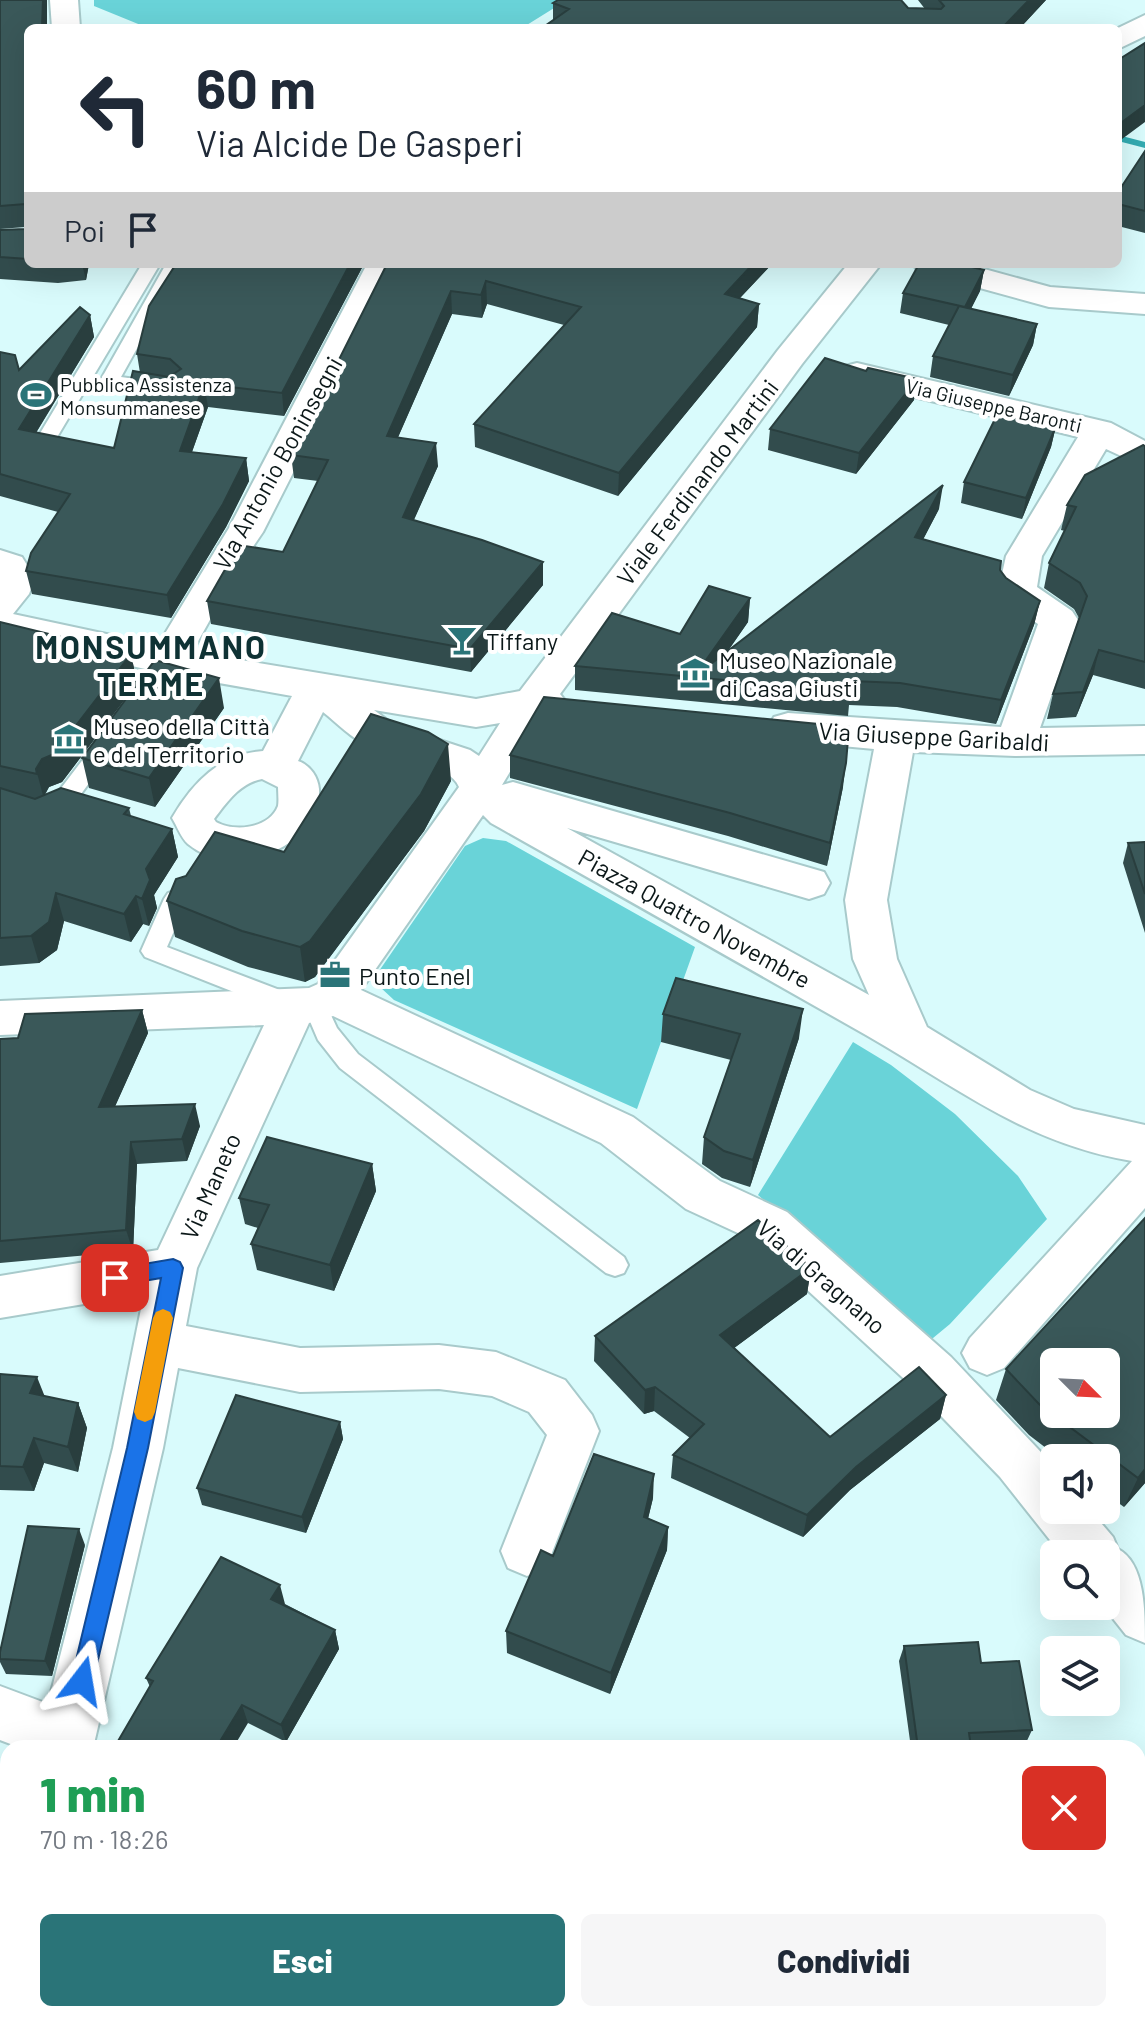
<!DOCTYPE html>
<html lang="it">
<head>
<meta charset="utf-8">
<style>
  :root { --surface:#fff; --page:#f6f6f7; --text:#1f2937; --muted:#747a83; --accent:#2a7478 }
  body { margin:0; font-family:Barlow,sans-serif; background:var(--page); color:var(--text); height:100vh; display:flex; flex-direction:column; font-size:30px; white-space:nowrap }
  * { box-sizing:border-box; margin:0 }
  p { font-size:26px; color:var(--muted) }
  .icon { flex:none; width:44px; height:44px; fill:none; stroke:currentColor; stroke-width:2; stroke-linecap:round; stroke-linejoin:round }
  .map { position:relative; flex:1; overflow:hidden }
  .side { position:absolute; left:0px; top:1740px; width:1146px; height:282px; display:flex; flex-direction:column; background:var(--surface); border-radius:24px 24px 0 0; box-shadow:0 8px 32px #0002 }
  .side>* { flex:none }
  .banner { position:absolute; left:24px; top:24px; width:1098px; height:244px; border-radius:12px; box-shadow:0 8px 32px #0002; background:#fff; color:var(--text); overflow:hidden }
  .needle { width:52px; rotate:114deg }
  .buttons { position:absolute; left:1040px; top:1348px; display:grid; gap:16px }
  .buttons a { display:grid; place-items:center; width:80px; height:80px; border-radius:12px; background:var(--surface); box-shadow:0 8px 32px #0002; font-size:40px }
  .pin { position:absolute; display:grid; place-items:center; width:68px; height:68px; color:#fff; margin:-34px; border-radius:16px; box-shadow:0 4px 12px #0006 }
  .me { position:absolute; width:88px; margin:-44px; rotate:14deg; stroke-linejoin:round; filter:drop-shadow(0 0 6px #0008) }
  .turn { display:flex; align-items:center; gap:28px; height:168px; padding:0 40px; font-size:36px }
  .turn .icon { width:104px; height:104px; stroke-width:2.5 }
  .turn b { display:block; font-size:56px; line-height:68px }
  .then { display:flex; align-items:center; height:76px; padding:0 40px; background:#0003; gap:16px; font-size:30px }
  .round { display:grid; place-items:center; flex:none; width:84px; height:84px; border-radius:12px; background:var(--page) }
  .summary { display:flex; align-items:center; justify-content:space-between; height:136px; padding:0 40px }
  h1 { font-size:48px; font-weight:800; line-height:60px; color:#1e9e55 }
  .primary-button { display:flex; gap:16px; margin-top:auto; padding:16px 40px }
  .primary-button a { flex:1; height:92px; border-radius:12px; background:var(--accent); color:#fff; font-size:32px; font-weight:800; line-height:92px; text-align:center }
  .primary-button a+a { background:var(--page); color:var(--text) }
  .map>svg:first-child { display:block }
</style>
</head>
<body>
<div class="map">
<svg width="1145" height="2021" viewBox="0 0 1145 2021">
  <rect width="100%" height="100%" fill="#d9fbfc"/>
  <path fill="#69d3d8" d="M94 0H567L522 28H148L94 6Z
    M483 838 506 841 695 947 637 1109 394 1000 380 987 379 971 465 846Z
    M853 1042 891 1065 955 1114 1018 1176 1047 1219 950 1324 927 1343 758 1195Z"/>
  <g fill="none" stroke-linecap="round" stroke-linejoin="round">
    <path fill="#33abb1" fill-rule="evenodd" d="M1118 135 1145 142V148L1118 141Z"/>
    <g stroke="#a8cacb" stroke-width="4">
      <path id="lane" d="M142 264H160L53 444H39L36 440Z
        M166 264H184L121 377 163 383 172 389 163 395 102 385 100 381Z
        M105 738 113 741 116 746 65 816 44 824 0 811V795L42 807 49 804 97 741Z
        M176 890 184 893 188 899 167 947 293 995 297 1002 293 1009 285 1011 277 1009 145 957 141 951 164 899 168 893Z
        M315 996 323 998 337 1028 358 1054 624 1257 628 1265 624 1273 615 1276 606 1273 340 1068 318 1040 303 1005 307 998Z"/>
    </g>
    <g stroke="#a8cacb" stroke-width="4">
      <path id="street" d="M50 0H78L80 28H52Z
        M1145 15V36L1118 49V28Z
        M367 264H399L263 532 240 566 192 652 476 699 520 691 778 350 848 264H881L802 364 560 694 568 704 562 714 543 717 502 785 513 782 824 872 830 883 824 894 809 899 567 828 869 995 853 959 845 900 874 749 788 741 774 737 768 727 774 717 788 713 1001 727 1038 624 1004 601 998 592 1006 556 1078 437 845 380 840 373 845 366 857 363 1111 423 1145 441V467L1106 449 1042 556 1037 587 1072 611 1078 620 1040 728 1145 726V754L1015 756 913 752 887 900 897 959 927 1027 1030 1090 1074 1109 1145 1125V1208L1004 1368 987 1375 970 1368 962 1353 970 1338 1132 1161C1025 1143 957 1087 866 1035 741 964 616 893 491 823L483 815 361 990 633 1117 720 1181 787 1212 951 1357 1054 1466V1510H1090L1113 1537 1118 1549C1145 1563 1145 1611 1145 1643L1126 1635 1103 1606H1106V1554H1061L1000 1477 915 1389 753 1240 686 1209 601 1143 333 1016 309 1023 197 1268 186 1326 300 1348 439 1345 496 1352 565 1380 592 1415 599 1431 546 1568 527 1576 508 1568 501 1551 547 1435 529 1412 492 1396 439 1389 300 1392 178 1368 163 1448 93 1748H21L0 1740V1686L48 1704 113 1448 144 1294 0 1318V1276L158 1250 264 1025 0 1035V1001L309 988 318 984 459 787C449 763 392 756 369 746 352 739 337 723 323 712L298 761C310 765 318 777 319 789 322 848 232 881 188 844 181 838 177 826 172 818 193 782 220 754 263 751L292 696 168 674 0 637V550L22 557 35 578 29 594 13 614 158 645 229 528ZM374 710 476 727 500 723 479 756 470 750 394 725ZM262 779 278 787C278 793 279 800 278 806 269 829 234 832 216 822L214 819C227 802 240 783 262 779Z
        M913 264H966L1050 287 1145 294V314L1049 307 918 271Z
        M8 1867V1942L0 1945V1870Z
        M241 2014H311L314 2021H244Z"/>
    </g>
    <use href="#lane" fill="#fff" fill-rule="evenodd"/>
    <use href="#street" fill="#fff" fill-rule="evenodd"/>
  </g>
  <path fill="#324c4d" d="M0 0 28 28V264H89L86 280 58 283 0 279V230L25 229V227L0 229Z
    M918 0H1046L1020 28H542L553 20V3L925 9Z
    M1145 151V233L1118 226V192Z
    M176 264H364L284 416 208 407 192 452 246 458 249 481 226 527 171 618 32 594 26 571 58 512 0 496V352L19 370 90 315 94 337 36 433 114 448 140 373 137 354Z
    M387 264H772L740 298 759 304 757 327 618 496 475 447 474 424 564 325 487 304 482 318 452 314 398 437 438 466 414 520 543 562V585L471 672 211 624 207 601 283 552 318 481 294 478 291 455Z
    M984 270 980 291 971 309 1037 324 1033 345 1009 396 930 377 933 356 949 325 900 313 903 293Z
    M866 371 914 400 856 474 768 450 770 429Z
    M1056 426 1051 447 1022 519 961 503 964 482Z
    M1145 446V689L1093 675 1076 717 1047 719 1053 694 1079 618 1074 609 1044 588 1049 563 1065 531 1061 530 1067 505Z
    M939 509 923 539 1000 570 1006 578 1040 601 1034 625 996 724 897 707 849 705 848 716 575 690V666L680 634 750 598 748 622 728 651Z
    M0 622 131 654 137 683 62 782 49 787 45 795 129 808 131 816 172 829 178 857 154 895 157 908 149 926 143 924 131 942 64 921 57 950 39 963 0 966Z
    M224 708 155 807 89 788 82 758Z
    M510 755 843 787 827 866 728 836 510 778Z
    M451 781 424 831 315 977 305 982 248 967 175 937 167 901Z
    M1145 842V933L1123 863 1128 843Z
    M142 1010 148 1033 115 1106 200 1126 187 1161 137 1164 133 1251 0 1263V1039L18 1038Z
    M663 1014 799 1038 750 1187 722 1178 702 1164 704 1137 731 1060 661 1042Z
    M372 1164 376 1191 334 1291 257 1270 251 1244 258 1228 245 1224 239 1198Z
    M1145 1218V1483L1124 1507 1106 1494V1458H1059L1029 1435 996 1400 1006 1369Z
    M811 1268 807 1294 734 1348 830 1437 946 1395 940 1419 850 1490 803 1537 671 1478 673 1455 690 1438 654 1411 644 1414 594 1361 595 1336Z
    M0 1374 44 1396 78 1403 87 1428 78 1472 44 1463 34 1491 0 1490Z
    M340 1422 343 1439 306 1533 202 1505 197 1488Z
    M653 1498 648 1518 668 1527 667 1550 610 1694 507 1653 506 1631 553 1556Z
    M85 1545 52 1676 6 1674 0 1662V1652Z
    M285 1604 335 1630 339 1649 286 1742 248 1723 150 1687 146 1678Z
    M904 1646 981 1663 1032 1730 1025 1745 971 1748H911L899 1661Z
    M387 2014H400L398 2019Z
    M861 2014H972V2021H862Z
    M1063 2014H1138L1145 2021H1064Z"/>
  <path fill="#293e3e" d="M43 0H47V28H42Z
    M1029 0H1046L1020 28H1002Z
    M1145 105V122L1118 142V125Z
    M82 264H89L86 280Z
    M350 264H364L284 416 282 393Z
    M753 264H772L723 316 725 294Z
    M984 270 980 291 961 328 965 307Z
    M486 281 487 304 482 318 481 295Z
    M451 291 452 314 389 458 387 436Z
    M759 304 757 327 618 496 619 473Z
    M90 315 94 337 24 452 19 429Z
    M1037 324 1033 345 1009 396 1013 375Z
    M917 379 914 400 856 474 859 453Z
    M204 384 208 407 184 474 180 451Z
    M1056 426 1051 447 1022 519 1026 498Z
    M436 443 438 466 405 539 403 517Z
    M246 458 249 481 226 527 171 618 167 595Z
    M943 485 939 509 912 561 915 537Z
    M543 562V585L471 672 470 649Z
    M750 598 748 622 708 679 694 678Z
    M1040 601 1034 625 996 724 1001 700Z
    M1099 650 1093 675 1076 717 1083 692Z
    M131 654 137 683 62 782 49 787 43 797 45 803 36 769 42 759Z
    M219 678 224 708 155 807 149 778Z
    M448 744 451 781 424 831 315 977 305 982 300 947Z
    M846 763 843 787 827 866 830 843Z
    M172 829 178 857 154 895 157 908 149 926 142 899 146 869Z
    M56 893 64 921 57 950 39 963 31 936Z
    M136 896 143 924 131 942 124 914Z
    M803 1009 799 1038 750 1187 753 1160Z
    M142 1010 148 1033 105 1129 99 1107Z
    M195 1104 200 1126 187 1161 182 1139Z
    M131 1142 137 1164 133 1251 126 1230Z
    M372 1164 376 1191 334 1291 330 1265Z
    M811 1268 807 1294 718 1360 720 1335Z
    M37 1377 47 1402 30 1393Z
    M655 1387 654 1411 644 1414 645 1390Z
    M946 1395 940 1419 850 1490 803 1537 807 1515 856 1467Z
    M78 1403 87 1428 78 1472 68 1447Z
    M340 1422 343 1439 306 1533 302 1517Z
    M34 1438 44 1463 34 1491 23 1467Z
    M1145 1469V1483L1124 1507 1138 1478Z
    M654 1474 653 1498 643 1540 644 1517Z
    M668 1527 667 1550 610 1694 611 1673Z
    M79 1529 85 1545 52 1676 45 1661Z
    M280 1585 285 1604 276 1618 271 1599Z
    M335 1630 339 1649 286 1742 281 1725Z
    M242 1705 248 1723 233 1748H216Z"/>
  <path fill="#3a5859" stroke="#293e3e" stroke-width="2" fill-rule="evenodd" d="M0 0H43L42 28H28V259L0 257V230L25 229V204L0 206Z
    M558 0H901L908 8 941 9 944 6 939 0H1029L1002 28H542L569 9 553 3Z
    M126 25V28H71Z
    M1145 43V105L1118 125V60Z
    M1145 151V211L1118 204V192Z
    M176 264H350L282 393 204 384 180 451 246 458 223 504 167 595 26 571 31 553 70 494 0 474V352L15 355 19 370 80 307 90 315 19 429 114 448 133 371 169 377 181 369 170 359 137 354 149 306Z
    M387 264H753L725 294 759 304 619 473 474 424 581 307 486 281 481 295 451 291 387 436 436 443 403 517 482 540 543 562 470 649 207 601 239 545 283 552 328 460 291 455Z
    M919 264H960L984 270 965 307 903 293Z
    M959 306 1037 324 1013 375 933 356Z
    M825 358 866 371 868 368 917 379 859 453 770 429Z
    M998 413 1056 426 1026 498 964 482Z
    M1143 445 1145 446V662L1099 650 1083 692 1053 694 1087 596 1080 583 1049 563 1076 507 1067 505 1085 475Z
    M943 485 915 537 1001 561 1000 570 1006 578 1040 601 1001 700 900 683 852 681 851 692 575 666 612 613 680 634 709 586 750 598 694 677Z
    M0 622 131 654 54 754 42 759 36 769 37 774 0 766Z
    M155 660 219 678 149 778 82 758Z
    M544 697 849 727 846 763 830 843 730 813 510 755Z
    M371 714 428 732 448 744 421 794 310 941 300 947 242 931 167 901 176 879 186 876 215 832 284 852Z
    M0 788 35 799 61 788 129 808 124 814 172 829 146 869 150 880 142 899 136 896 124 914 56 893 49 922 31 936 0 938Z
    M1145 842V894L1128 843Z
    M676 978 803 1009 753 1160 724 1151 704 1137 740 1034 663 1014Z
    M142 1010 99 1107 195 1104 182 1139 131 1142 126 1230 0 1241V1039L18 1038 25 1014Z
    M267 1137 372 1164 330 1265 251 1244 269 1205 239 1198Z
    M1145 1218V1469L1138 1478 1039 1404 1006 1369ZM1054 1362H1106V1414H1054Z
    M758 1220 811 1268 720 1335 830 1437 919 1367 946 1395 856 1467 807 1515 673 1455 704 1424 655 1387 645 1390 595 1336Z
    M0 1374 37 1377 30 1393 78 1403 68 1447 34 1438 23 1467 0 1466Z
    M236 1395 340 1422 302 1517 197 1488Z
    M594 1454 654 1474 644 1517 668 1527 611 1673 506 1631 541 1550 553 1556Z
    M28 1526 79 1529 45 1661 0 1659V1652Z
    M221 1557 280 1585 271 1599 335 1630 281 1725 242 1705 216 1748H114L153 1681 146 1678Z
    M978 1642 981 1663 1019 1661 1032 1730 969 1733 971 1747 918 1748 904 1646Z
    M1138 1892H1145V2021H1077L1076 2014H1138Z
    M534 2014H673L670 2021H531Z
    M867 2014H972V2021H867Z"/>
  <path fill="#1a73e8" stroke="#114b97" stroke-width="2" d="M173 1259 180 1262 183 1268 148 1448 93 1681 90 1688 82 1692 74 1688 71 1681 127 1448 161 1278 115 1286 108 1284 105 1278 108 1272 115 1269Z"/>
  <path fill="#f59e0b" d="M163 1309 170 1312 173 1318 155 1412 152 1419 145 1422 137 1419 134 1412 153 1318 156 1312Z"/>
  <defs>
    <g id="stadium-bare" transform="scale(2.4)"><path d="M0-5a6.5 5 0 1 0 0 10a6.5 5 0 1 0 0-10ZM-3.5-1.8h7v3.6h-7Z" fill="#2a7478" stroke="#fff" stroke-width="2.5" paint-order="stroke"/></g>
    <g id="bar-bare" transform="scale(2.4)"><path d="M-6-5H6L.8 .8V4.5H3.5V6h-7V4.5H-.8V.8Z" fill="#2a7478" stroke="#fff" stroke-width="2.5" paint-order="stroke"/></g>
    <g id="museum-bare" transform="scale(2.4)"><path d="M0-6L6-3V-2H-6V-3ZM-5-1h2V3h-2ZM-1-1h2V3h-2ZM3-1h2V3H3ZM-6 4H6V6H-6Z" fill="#2a7478" stroke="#fff" stroke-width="2.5" paint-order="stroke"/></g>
    <g id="office-bare" transform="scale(2.4)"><path d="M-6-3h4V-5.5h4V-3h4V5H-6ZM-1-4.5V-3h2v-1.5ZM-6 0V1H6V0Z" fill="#2a7478" stroke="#fff" stroke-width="2.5" paint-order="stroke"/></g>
  </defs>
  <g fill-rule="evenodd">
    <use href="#stadium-bare" x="36" y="395"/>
    <use href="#bar-bare" x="462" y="640"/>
    <use href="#museum-bare" x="695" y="673"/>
    <use href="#museum-bare" x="69" y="739"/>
    <use href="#office-bare" x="335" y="975"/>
  </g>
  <g text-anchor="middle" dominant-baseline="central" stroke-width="8" stroke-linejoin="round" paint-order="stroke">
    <g font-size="20" fill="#0b1718" stroke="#fff" text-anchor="start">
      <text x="60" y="384">Pubblica Assistenza<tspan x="60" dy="23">Monsummanese</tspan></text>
    </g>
    <g font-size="20" fill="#0b1718" stroke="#fff">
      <text transform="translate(994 405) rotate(13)">Via Giuseppe Baronti</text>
    </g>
    <g font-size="24" fill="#0b1718" stroke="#fff">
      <text transform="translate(277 463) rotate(-61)">Via Antonio Boninsegni</text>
      <text transform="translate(697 482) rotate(-53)">Viale Ferdinando Martini</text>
      <text transform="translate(934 736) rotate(3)">Via Giuseppe Garibaldi</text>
      <text transform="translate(695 918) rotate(29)">Piazza Quattro Novembre</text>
      <text transform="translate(210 1186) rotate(-66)">Via Maneto</text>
      <text transform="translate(822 1276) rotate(41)">Via di Gragnano</text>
    </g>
    <g font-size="24" fill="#0b1718" stroke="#fff" text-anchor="start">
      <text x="486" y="640">Tiffany</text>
      <text x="719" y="659">Museo Nazionale<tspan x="719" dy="28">di Casa Giusti</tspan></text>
      <text x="93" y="725">Museo della Città<tspan x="93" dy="28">e del Territorio</tspan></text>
      <text x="359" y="975">Punto Enel</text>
    </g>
    <g font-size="32" font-weight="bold" letter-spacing="2" fill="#0f3234" stroke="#fff">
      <text x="151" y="646">MONSUMMANO<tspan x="151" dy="37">TERME</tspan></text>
    </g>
  </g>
</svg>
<div class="buttons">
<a><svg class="needle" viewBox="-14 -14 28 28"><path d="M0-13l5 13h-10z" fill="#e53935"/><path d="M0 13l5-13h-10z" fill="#747a83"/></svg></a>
<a><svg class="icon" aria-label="sound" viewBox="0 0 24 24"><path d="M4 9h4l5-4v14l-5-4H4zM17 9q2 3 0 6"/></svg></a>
<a><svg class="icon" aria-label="search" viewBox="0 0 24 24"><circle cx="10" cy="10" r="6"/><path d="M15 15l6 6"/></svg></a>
<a><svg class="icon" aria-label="layers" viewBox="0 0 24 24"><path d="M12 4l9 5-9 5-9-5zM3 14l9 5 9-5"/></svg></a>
</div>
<div class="pin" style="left:115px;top:1278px;background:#d93025"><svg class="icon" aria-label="arrive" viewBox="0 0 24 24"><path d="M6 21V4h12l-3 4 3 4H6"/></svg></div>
<svg class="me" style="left:82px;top:1681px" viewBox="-20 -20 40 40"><path d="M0-17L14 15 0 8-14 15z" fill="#1a73e8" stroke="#fff" stroke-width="4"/></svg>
<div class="banner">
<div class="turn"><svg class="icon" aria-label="left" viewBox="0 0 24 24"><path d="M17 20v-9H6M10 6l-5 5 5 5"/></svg><div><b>60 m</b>Via Alcide De Gasperi</div></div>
<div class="then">Poi<svg class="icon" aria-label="arrive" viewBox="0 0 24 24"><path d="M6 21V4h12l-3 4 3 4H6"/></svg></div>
</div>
<section class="side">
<div class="summary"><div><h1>1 min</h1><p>70 m · 18:26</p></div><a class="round" style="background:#d93025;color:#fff"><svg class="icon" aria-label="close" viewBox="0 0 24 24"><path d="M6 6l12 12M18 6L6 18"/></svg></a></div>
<div class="primary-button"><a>Esci</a><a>Condividi</a></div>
</section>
</div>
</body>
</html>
